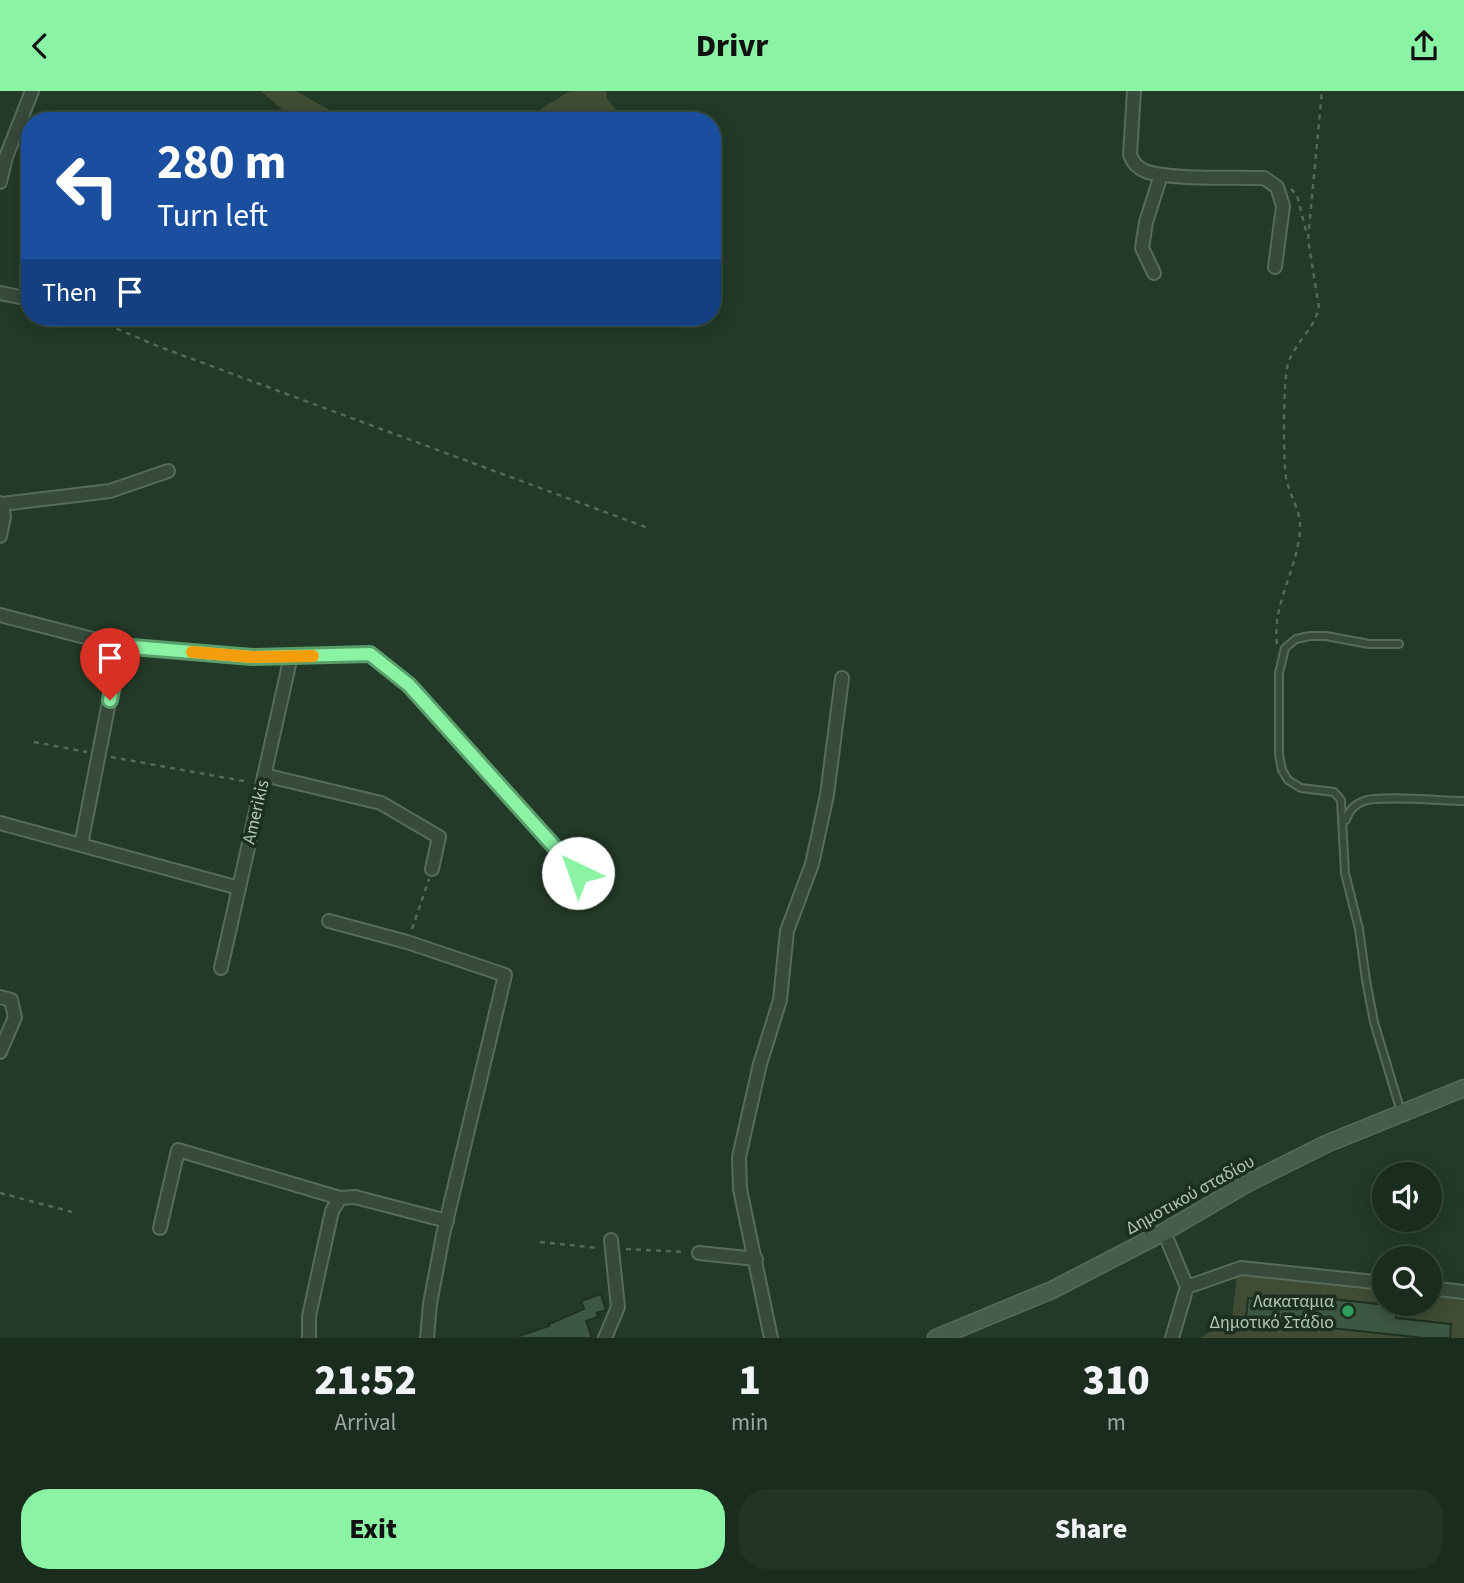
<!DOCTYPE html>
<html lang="en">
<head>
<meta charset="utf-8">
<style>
  :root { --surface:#1a2c1e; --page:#233427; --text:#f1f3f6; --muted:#9fa7a4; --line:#38483c; --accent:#8af3a4 }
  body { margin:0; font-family:"Source Sans 3",sans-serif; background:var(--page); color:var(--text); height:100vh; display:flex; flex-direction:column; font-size:26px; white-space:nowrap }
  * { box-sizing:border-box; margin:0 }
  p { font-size:23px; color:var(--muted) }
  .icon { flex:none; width:38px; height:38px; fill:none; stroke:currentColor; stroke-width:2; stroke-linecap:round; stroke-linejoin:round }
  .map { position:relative; height:1247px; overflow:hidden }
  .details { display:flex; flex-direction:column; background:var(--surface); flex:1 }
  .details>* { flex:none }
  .banner { position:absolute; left:21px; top:21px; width:700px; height:214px; border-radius:28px; box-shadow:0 4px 18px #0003,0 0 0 2px var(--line); background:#1a4fa0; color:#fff; overflow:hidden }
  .buttons { position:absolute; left:1372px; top:1071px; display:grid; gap:14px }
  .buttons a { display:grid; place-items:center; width:70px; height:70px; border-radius:50%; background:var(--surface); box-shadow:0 4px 18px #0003,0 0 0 2px var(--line); font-size:35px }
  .pin { position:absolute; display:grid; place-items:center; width:60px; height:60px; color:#fff; margin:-72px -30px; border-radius:50% 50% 50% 0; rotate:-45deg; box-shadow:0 0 7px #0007 }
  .pin .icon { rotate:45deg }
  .me { position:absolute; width:77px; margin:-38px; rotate:318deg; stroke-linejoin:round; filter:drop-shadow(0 0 5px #0008) }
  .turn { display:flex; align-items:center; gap:24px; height:147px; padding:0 21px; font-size:32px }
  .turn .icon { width:91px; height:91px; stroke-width:2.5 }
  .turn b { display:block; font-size:49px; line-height:60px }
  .then { display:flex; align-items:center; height:66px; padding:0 21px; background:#0003; gap:14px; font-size:26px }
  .eta { display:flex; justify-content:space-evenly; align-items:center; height:119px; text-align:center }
  .eta b { font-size:42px; font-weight:800; line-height:49px }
  .action { display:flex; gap:14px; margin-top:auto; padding:14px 21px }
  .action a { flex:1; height:80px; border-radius:28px; background:var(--accent); color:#111; font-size:28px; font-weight:800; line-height:80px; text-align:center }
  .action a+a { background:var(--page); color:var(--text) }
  header { display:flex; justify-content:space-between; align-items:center; height:91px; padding:0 21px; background:var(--accent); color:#111; font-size:32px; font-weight:800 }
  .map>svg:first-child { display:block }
</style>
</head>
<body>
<header><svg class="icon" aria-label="back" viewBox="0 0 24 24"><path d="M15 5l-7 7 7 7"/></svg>Drivr<svg class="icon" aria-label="share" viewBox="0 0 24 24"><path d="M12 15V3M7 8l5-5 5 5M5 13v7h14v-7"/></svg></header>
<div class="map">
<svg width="1464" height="1247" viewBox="0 0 1464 1247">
  <rect width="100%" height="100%" fill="#233a28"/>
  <path fill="#404c33" d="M261 0H296L349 30H295Z
    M570 0H606L607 7 624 30H521Z
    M1237 1183 1384 1198V1213H1430V1203L1464 1206V1247H1200L1232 1227Z"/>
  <path fill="#3c5742" stroke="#1e3122" stroke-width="2" d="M601 1203 606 1219 597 1222 598 1226 586 1230 592 1247H519V1245L549 1235V1233L584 1218 581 1210Z
    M1303 1205 1397 1215 1396 1227 1451 1233 1450 1247H1424L1246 1228 1248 1207 1303 1213Z"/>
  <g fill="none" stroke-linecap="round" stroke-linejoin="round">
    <g stroke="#576b5c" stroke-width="10">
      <path id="lane" d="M1399 553H1369L1326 545H1310L1296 548 1285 557 1279 582V664L1282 679 1288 689 1301 697 1334 701 1341 709 1345 782 1359 838 1366 889 1374 931 1401 1021
        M1346 729C1349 719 1355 713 1364 710 1380 704 1443 710 1464 710"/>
    </g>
    <g stroke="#576b5c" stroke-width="16">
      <path id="street" d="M1134 0 1130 64C1133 72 1138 77 1145 80 1169 89 1235 86 1264 87L1277 96 1283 115 1275 176
        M0 91 6 66 32 0
        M1154 182 1142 157 1146 131 1161 84
        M0 202 30 208
        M0 412 2 413 110 400 168 380
        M0 445 4 426 2 413
        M0 524 120 555 252 566 370 563 409 594 578 782
        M264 684 381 712 439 746 432 778
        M0 732 239 797
        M81 754 120 555
        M329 830 407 851 505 884 443 1144 430 1213 427 1247
        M221 877 291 565
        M0 906 11 909 15 926 0 961
        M160 1137 178 1059 340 1107 355 1106 447 1130
        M1164 1141 1187 1196 1172 1247
        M699 1162 756 1168
        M1187 1196 1241 1177 1384 1192
        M1430 1197 1464 1201
        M309 1247V1225L332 1120 340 1107
        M605 1247 618 1216 611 1149
        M771 1247 740 1098 739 1066 760 973 780 909 787 840 812 773 827 704 842 587"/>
    </g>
    <g stroke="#576b5c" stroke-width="19">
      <path id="secondary" d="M936 1247 1052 1199 1164 1141 1246 1093 1326 1053 1464 997"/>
    </g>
    <path stroke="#586854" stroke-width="2.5" stroke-dasharray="5 5" stroke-linecap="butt" d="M1291 98 1297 104 1307 144
      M89 226 160 256 648 437
      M1277 553C1272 512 1298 478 1300 438 1301 418 1289 405 1286 386 1283 369 1283 289 1288 273 1294 253 1314 238 1319 217L1308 148 1322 0
      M34 651 87 661
      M111 666 249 691
      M412 838 429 788
      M0 1102 72 1121
      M540 1151 598 1157
      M626 1158 685 1161"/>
    <use href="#lane" stroke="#374a3b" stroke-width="6"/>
    <use href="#street" stroke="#374a3b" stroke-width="12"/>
    <use href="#secondary" stroke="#455d4b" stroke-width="16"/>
  </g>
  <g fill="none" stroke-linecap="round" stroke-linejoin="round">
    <g stroke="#5a9e6b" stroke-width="18">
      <path id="route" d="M110 609 120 555 252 566 370 563 409 594 578 782"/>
    </g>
    <use href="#route" stroke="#8af3a4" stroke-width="12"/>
    <path stroke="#f59e0b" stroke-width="12" d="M192 561 252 566 313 565"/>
  </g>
  <circle fill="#2e9e5b" stroke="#1c2f20" stroke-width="2.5" cx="1348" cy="1220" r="7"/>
  <g text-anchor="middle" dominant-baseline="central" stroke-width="7" stroke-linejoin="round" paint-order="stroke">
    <g font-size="18" fill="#b2c6b7" stroke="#1c2f20">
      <text transform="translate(256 721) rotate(-77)">Amerikis</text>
      <text transform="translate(1190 1104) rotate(-29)">Δημοτικού σταδίου</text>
    </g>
    <g font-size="18" fill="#b2c6b7" stroke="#1c2f20" text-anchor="end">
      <text x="1334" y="1210">Λακαταμια<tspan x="1334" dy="21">Δημοτικό Στάδιο</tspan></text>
    </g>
  </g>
</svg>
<div class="buttons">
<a><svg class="icon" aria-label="sound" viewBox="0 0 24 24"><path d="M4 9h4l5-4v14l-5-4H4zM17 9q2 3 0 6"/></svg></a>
<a><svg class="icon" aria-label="search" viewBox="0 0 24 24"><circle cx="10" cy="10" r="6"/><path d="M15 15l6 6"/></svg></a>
</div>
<div class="pin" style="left:110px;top:609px;background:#d93025"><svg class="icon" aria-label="arrive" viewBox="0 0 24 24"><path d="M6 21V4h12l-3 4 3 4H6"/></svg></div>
<svg class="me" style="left:578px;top:782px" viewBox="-20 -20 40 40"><circle r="19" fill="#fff"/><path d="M0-13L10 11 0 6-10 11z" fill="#8af3a4"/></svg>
<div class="banner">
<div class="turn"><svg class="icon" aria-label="left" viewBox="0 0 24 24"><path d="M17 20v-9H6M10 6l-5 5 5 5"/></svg><div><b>280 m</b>Turn left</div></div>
<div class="then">Then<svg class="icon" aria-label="arrive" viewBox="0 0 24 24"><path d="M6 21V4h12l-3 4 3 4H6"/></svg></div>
</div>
</div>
<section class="details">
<div class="eta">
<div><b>21:52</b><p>Arrival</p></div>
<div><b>1</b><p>min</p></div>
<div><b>310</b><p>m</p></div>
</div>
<div class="action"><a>Exit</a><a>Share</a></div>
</section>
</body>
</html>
